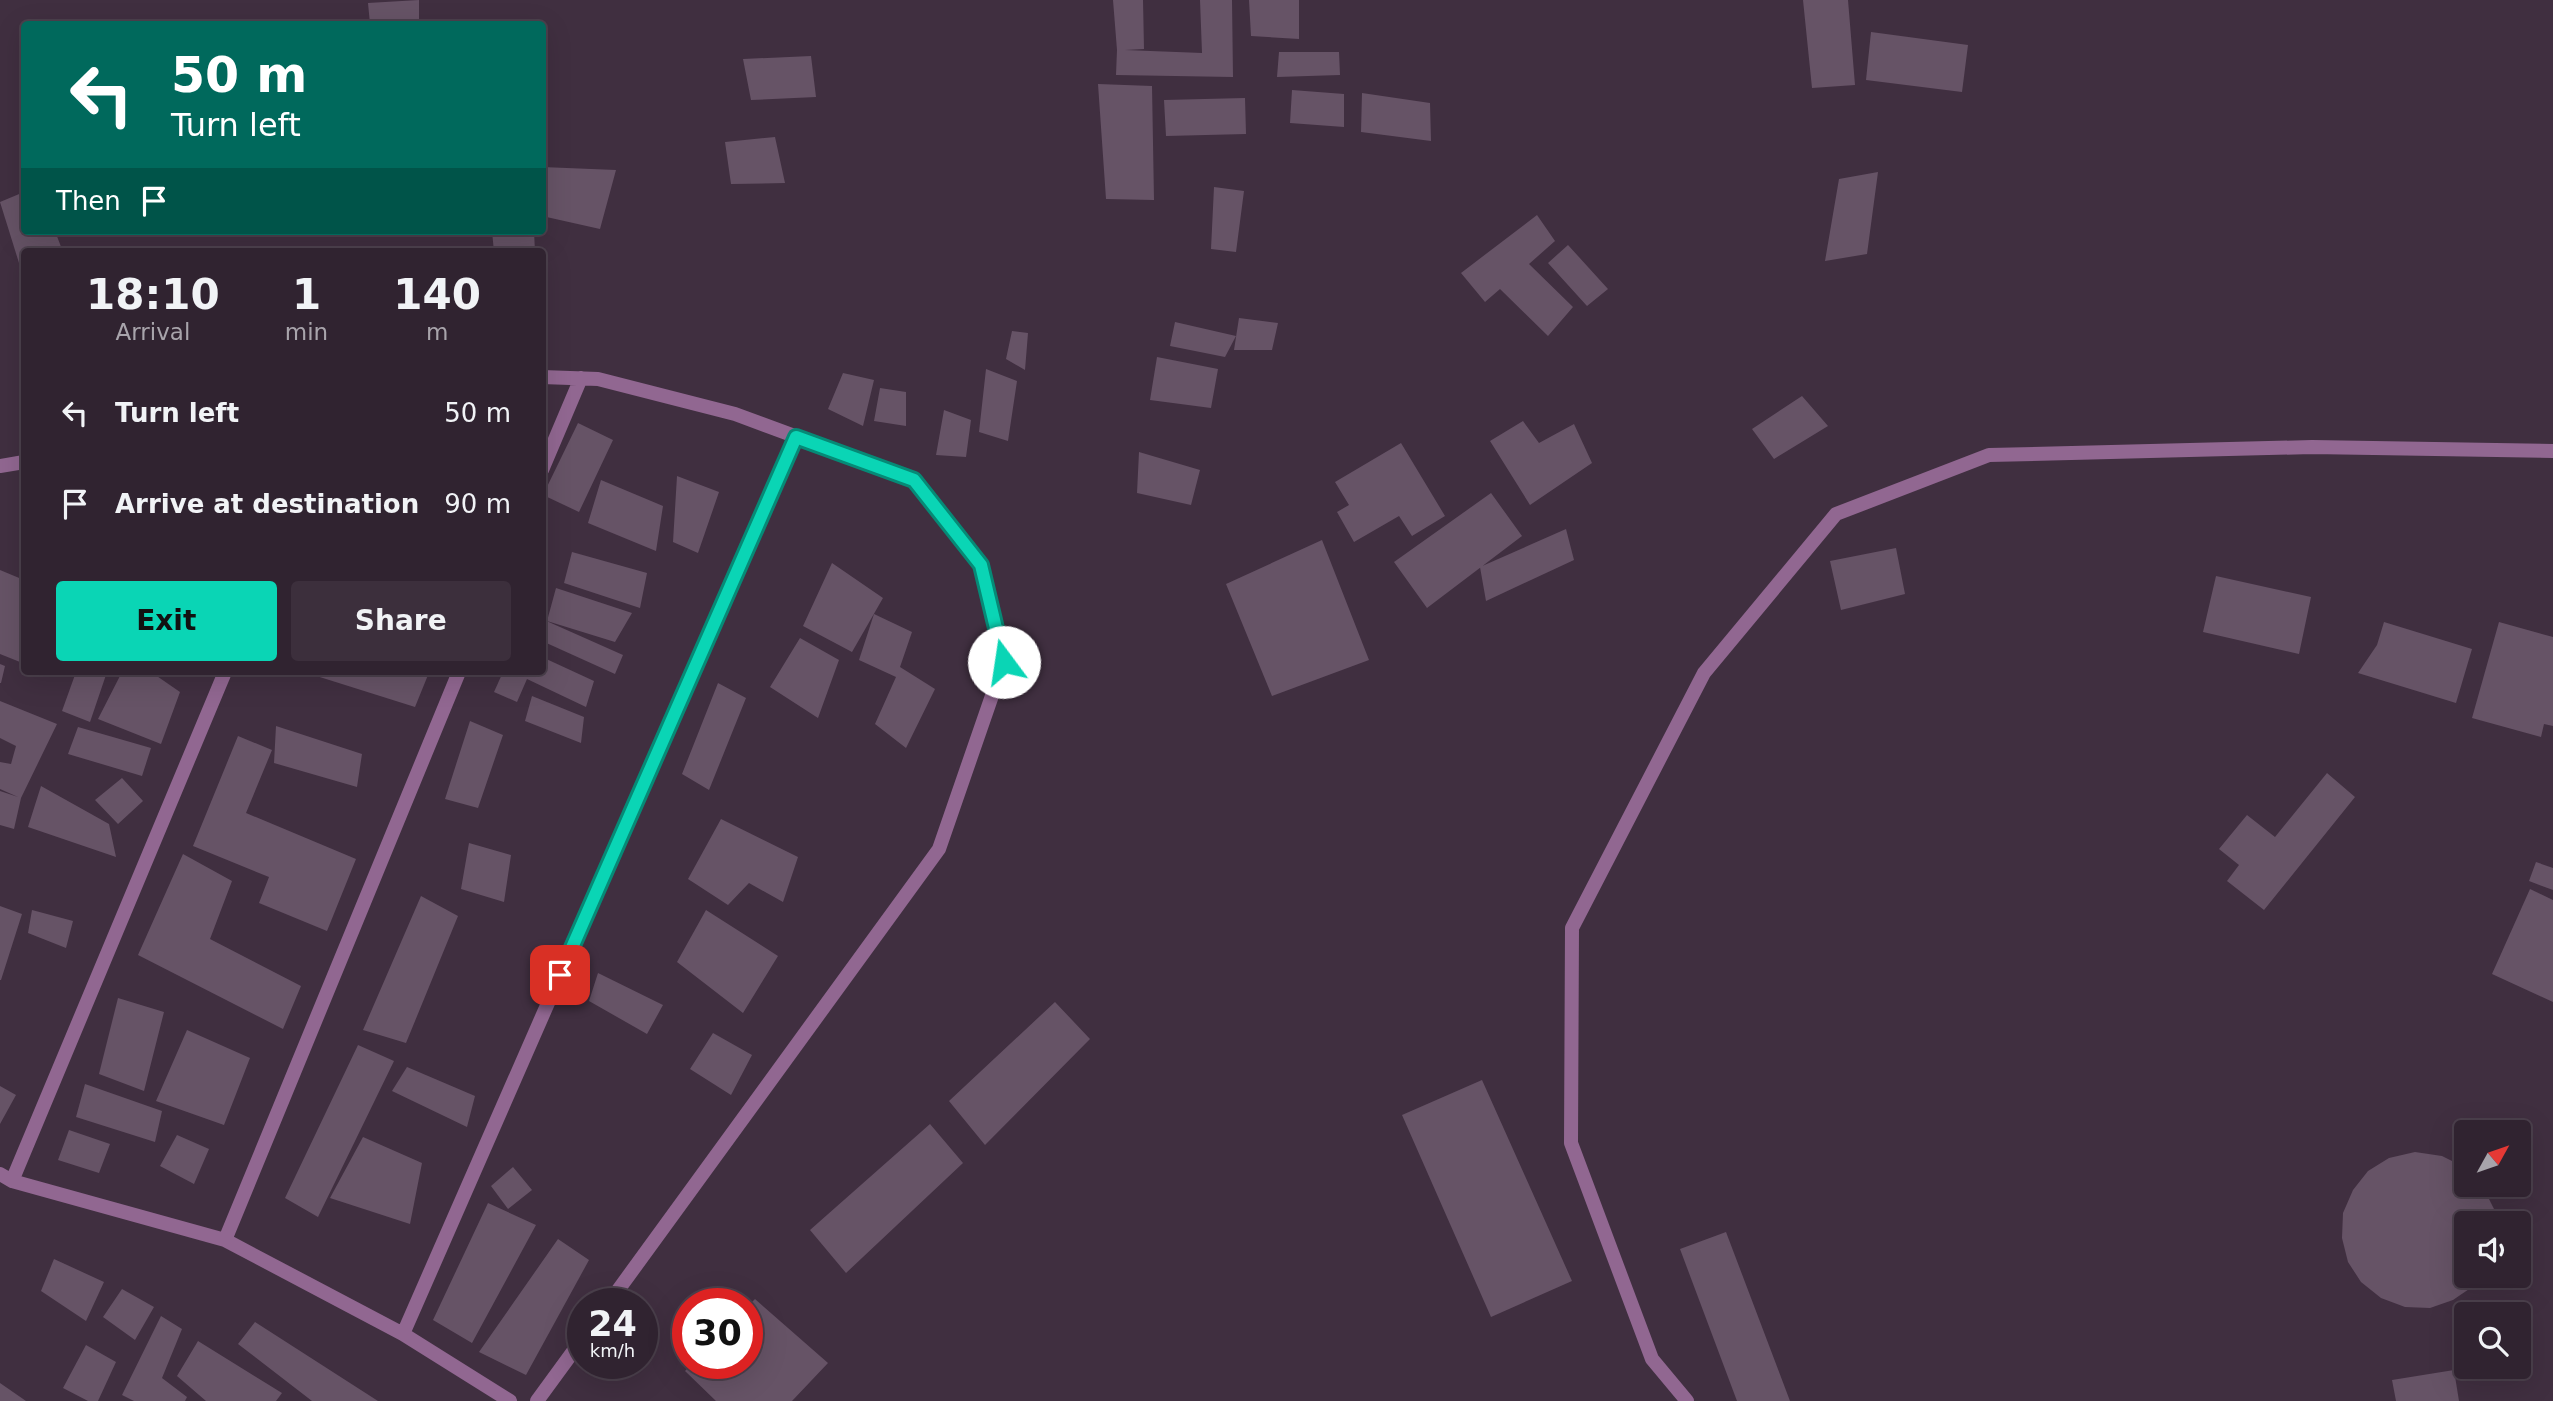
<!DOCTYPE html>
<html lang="en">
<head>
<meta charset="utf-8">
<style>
  :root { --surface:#302330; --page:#3c2f3c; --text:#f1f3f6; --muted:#a8a4ab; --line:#4b404c; --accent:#0ad5b5 }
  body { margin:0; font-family:"DejaVu Sans",sans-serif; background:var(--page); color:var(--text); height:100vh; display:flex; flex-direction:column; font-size:26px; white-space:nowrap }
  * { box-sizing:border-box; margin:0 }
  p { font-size:23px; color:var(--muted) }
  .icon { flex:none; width:38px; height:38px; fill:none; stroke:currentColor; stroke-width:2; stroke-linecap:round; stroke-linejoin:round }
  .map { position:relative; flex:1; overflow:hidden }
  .side { position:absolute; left:21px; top:248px; width:525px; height:427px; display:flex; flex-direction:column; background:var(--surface); border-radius:7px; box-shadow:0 7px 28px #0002,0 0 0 2px var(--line) }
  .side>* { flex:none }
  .guide { position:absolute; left:21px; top:21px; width:525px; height:214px; border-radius:7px; box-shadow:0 7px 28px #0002,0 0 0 2px var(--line); background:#00695c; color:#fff; overflow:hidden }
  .needle { width:46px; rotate:50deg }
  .fabs { position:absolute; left:2454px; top:1120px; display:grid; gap:14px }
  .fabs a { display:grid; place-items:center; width:77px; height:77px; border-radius:7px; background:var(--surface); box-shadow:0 7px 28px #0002,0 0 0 2px var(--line); font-size:35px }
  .speed { position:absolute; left:567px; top:1288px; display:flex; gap:14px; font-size:35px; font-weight:700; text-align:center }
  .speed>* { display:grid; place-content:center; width:91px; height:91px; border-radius:50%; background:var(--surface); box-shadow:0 7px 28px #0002,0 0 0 2px var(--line); line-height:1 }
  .speed small { font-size:18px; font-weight:400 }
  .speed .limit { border:10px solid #d22; background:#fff; color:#111 }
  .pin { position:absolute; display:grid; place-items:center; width:60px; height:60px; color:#fff; margin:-30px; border-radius:14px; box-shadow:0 4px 10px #0006 }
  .me { position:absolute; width:77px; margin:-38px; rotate:346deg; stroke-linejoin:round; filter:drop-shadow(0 0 5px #0008) }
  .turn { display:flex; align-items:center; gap:24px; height:147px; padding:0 35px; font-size:32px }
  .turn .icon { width:91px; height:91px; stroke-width:2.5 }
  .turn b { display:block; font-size:49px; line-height:60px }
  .then { display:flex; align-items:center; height:66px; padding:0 35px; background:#0003; gap:14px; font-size:26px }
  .eta { display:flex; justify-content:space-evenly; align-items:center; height:119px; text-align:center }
  .eta b { font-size:42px; font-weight:700; line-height:49px }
  .cta { display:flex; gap:14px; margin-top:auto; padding:14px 35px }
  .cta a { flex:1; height:80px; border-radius:7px; background:var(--accent); color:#111; font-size:28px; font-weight:700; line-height:80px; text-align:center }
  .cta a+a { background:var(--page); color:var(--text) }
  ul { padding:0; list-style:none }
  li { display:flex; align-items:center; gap:21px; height:91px; padding:0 35px }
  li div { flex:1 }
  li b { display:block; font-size:26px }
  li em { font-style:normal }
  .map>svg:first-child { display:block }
</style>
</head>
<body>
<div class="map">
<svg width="2553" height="1401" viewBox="0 0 2553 1401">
  <rect width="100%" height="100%" fill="#402f40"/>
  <path fill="#665366" d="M419 0V24H370L368 3Z
    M1113 0H1143L1144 49 1125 50 1202 53 1200 0H1232L1233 77 1116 75 1117 50Z
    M1249 0H1299V39L1251 36Z
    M1803 0H1848L1855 85 1812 88Z
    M1871 32 1968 45 1962 92 1866 80Z
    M1279 52H1339L1340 75 1277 77Z
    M811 56 816 97 751 100 743 59Z
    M1098 84 1152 86 1154 200 1106 199Z
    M1292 90 1344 94V127L1290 123Z
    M1362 93 1430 103 1431 141 1361 132Z
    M1245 98 1246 134 1166 136 1164 100Z
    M775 137 785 183 731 184 725 142Z
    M542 167 616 170 600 229 542 216Z
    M1878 172 1867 254 1825 261 1839 179Z
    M1214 187 1244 191 1236 252 1211 249Z
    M24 192V231H55L63 252H24V279L0 202Z
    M1537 215 1555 241 1529 264 1573 307 1548 336 1500 289 1485 302 1461 273Z
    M492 231H534L535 252H494Z
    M1568 245 1608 289 1587 306 1548 263Z
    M1239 318 1278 323 1272 350H1234Z
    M1175 322 1236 336 1225 357 1170 346Z
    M1012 331 1028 333 1025 370 1006 359Z
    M1157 357 1218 369 1211 408 1150 400Z
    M986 369 1017 381 1008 441 979 432Z
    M843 373 874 380 863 426 828 409Z
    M880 388 906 392V426L874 421Z
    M1802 396 1828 426 1774 459 1752 429Z
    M944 410 971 420 966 457 936 455Z
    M1523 421 1539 443 1574 424 1592 463 1530 505 1490 441Z
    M578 423 613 440 579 512 543 495Z
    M1401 443 1445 516 1412 536 1399 516 1354 542 1337 512 1349 505 1335 482Z
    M1139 452 1200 470 1191 505 1137 493Z
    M677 476 719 492 698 553 673 542Z
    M601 480 663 506 656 551 588 523Z
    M1491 493 1522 536 1427 608 1394 562Z
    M1566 529 1574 560 1486 601 1480 567Z
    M1322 540 1369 660 1272 696 1226 584Z
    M1896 548 1905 594 1841 610 1830 561Z
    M572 552 647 573 640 608 564 583Z
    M832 563 883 598 852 652 803 626Z
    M0 570 24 580V645L20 662 0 654Z
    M2216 576 2311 597 2299 654 2203 632Z
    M556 588 632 613 615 642 547 621Z
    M874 614 912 632 900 667 935 689 906 748 875 724 896 677 859 660Z
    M542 619 623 655 615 674 542 641Z
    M2384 622 2472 649 2456 703 2358 673 2377 645Z
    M2499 622 2553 637V726L2544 724 2541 737 2472 718Z
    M800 638 839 660 818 718 770 687Z
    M542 657 594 681 586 707 527 679 517 702 494 692 503 672H542Z
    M0 664 5 666 1 683H0Z
    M76 672H107L90 722 62 711Z
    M122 672H151L180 692 161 744 98 719Z
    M418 672 428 675 415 707 307 673Z
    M718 683 746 698 709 790 682 774Z
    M532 696 584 717 581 743 525 721Z
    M0 701 57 724 21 798 14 829 0 825V791L18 797 0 789V762L11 764 16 746 0 738Z
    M470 721 503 735 478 808 445 799Z
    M276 726 362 754 357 787 274 763Z
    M78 727 151 748 142 776 68 754Z
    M238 736 272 750 246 813 356 859 327 931 259 903 269 877 193 846Z
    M2327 773 2355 797 2264 910 2227 881 2239 865 2219 849 2247 815 2275 837Z
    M122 778 143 801 118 824 95 800Z
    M41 786 109 824 116 857 28 827Z
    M721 819 798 857 783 902 749 883 728 905 688 879Z
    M469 843 511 855 504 902 461 889Z
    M183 854 232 881 210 939 301 986 283 1029 138 955Z
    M2536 862 2553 868V890L2529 881Z
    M2530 889 2553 900V1002L2492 974Z
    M421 896 458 916 406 1043 363 1030Z
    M0 906 22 914 1 980H0Z
    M32 910 73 921 66 948 28 933Z
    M706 910 778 956 743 1013 677 962Z
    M598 973 663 1005 647 1034 589 1001Z
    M118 998 164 1012 144 1091 99 1074Z
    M1055 1002 1090 1039 985 1145 949 1101Z
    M187 1030 250 1058 224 1125 156 1101Z
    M713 1033 752 1055 731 1095 690 1069Z
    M358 1045 394 1061 318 1217 285 1198Z
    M407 1067 475 1096 467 1127 392 1091Z
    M1482 1080 1572 1281 1491 1317 1402 1115Z
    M85 1084 162 1111 155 1142 76 1117Z
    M0 1086 16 1095 0 1124Z
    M930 1124 963 1163 846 1273 810 1230Z
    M69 1130 110 1144 99 1173 58 1160Z
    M177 1135 209 1149 194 1184 160 1166Z
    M363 1137 422 1163 410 1224 330 1198Z
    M2415 1152 2442 1156 2466 1168V1185H2482L2495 1211 2496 1223H2466V1276H2482L2475 1285 2453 1300 2430 1308 2405 1307 2381 1298 2361 1282 2348 1262 2342 1238 2343 1213 2353 1190 2368 1171 2389 1158Z
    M513 1167 532 1190 508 1209 491 1186Z
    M488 1203 536 1225 472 1343 433 1320Z
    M1726 1232 1790 1401H1737L1680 1249Z
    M558 1239 589 1260 526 1375 479 1352Z
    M54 1259 104 1282 86 1321 41 1291Z
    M122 1289 154 1307 135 1340 103 1317Z
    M755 1299 828 1363 792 1401H716L685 1371 693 1363H747V1307Z
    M161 1316 182 1329 162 1378 187 1397 185 1401H134L122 1395Z
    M255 1322 378 1401H312L238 1344Z
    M198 1341 282 1393 276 1401H206L177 1376Z
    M86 1345 116 1362 98 1401H88L63 1388Z
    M2454 1370 2459 1401H2396L2392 1380Z
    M0 1383 26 1401H0Z"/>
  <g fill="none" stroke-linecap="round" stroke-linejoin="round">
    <path stroke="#916791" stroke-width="14" d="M542 377 598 379 735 414 914 480 981 565 1004 661 939 849 608 1304
      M0 466 24 462
      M542 470 581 378
      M0 1174 12 1181 225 1240 403 1334 510 1401
      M12 1181 225 672
      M225 1240 459 672
      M403 1334 796 437
      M537 1401 583 1338
      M1687 1401 1652 1359 1571 1143 1572 928 1704 673 1836 514 1989 455 2312 447 2553 451"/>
  </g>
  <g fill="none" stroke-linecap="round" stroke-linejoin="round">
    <g stroke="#068a76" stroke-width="18">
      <path id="route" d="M560 975 796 437 914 480 981 565 1004 662"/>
    </g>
    <use href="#route" stroke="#0ad5b5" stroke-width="12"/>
  </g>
</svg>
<div class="fabs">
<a><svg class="needle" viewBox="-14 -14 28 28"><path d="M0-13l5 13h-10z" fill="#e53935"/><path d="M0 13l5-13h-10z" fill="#a8a4ab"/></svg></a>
<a><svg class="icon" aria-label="sound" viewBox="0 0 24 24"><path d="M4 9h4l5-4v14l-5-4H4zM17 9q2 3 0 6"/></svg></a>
<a><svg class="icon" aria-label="search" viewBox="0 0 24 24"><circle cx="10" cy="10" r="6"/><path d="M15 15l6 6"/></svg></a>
</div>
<div class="speed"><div>24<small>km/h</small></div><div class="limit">30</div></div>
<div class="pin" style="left:560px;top:975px;background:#d93025"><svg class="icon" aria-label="arrive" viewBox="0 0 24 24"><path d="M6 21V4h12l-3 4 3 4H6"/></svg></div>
<svg class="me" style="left:1004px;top:662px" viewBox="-20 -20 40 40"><circle r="19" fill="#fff"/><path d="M0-13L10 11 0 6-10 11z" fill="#0ad5b5"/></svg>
<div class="guide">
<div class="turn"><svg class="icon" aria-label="left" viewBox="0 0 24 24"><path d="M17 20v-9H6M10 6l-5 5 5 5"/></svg><div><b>50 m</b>Turn left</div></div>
<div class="then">Then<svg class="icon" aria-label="arrive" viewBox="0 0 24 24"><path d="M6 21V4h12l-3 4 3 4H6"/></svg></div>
</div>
<section class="side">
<div class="eta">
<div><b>18:10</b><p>Arrival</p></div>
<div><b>1</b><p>min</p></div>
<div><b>140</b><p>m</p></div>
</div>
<ul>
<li><svg class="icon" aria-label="left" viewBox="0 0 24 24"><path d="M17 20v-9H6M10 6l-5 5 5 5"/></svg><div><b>Turn left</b></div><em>50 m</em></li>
<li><svg class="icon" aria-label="arrive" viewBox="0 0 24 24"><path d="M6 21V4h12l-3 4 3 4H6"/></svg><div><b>Arrive at destination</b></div><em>90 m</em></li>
</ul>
<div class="cta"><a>Exit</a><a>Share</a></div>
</section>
</div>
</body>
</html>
